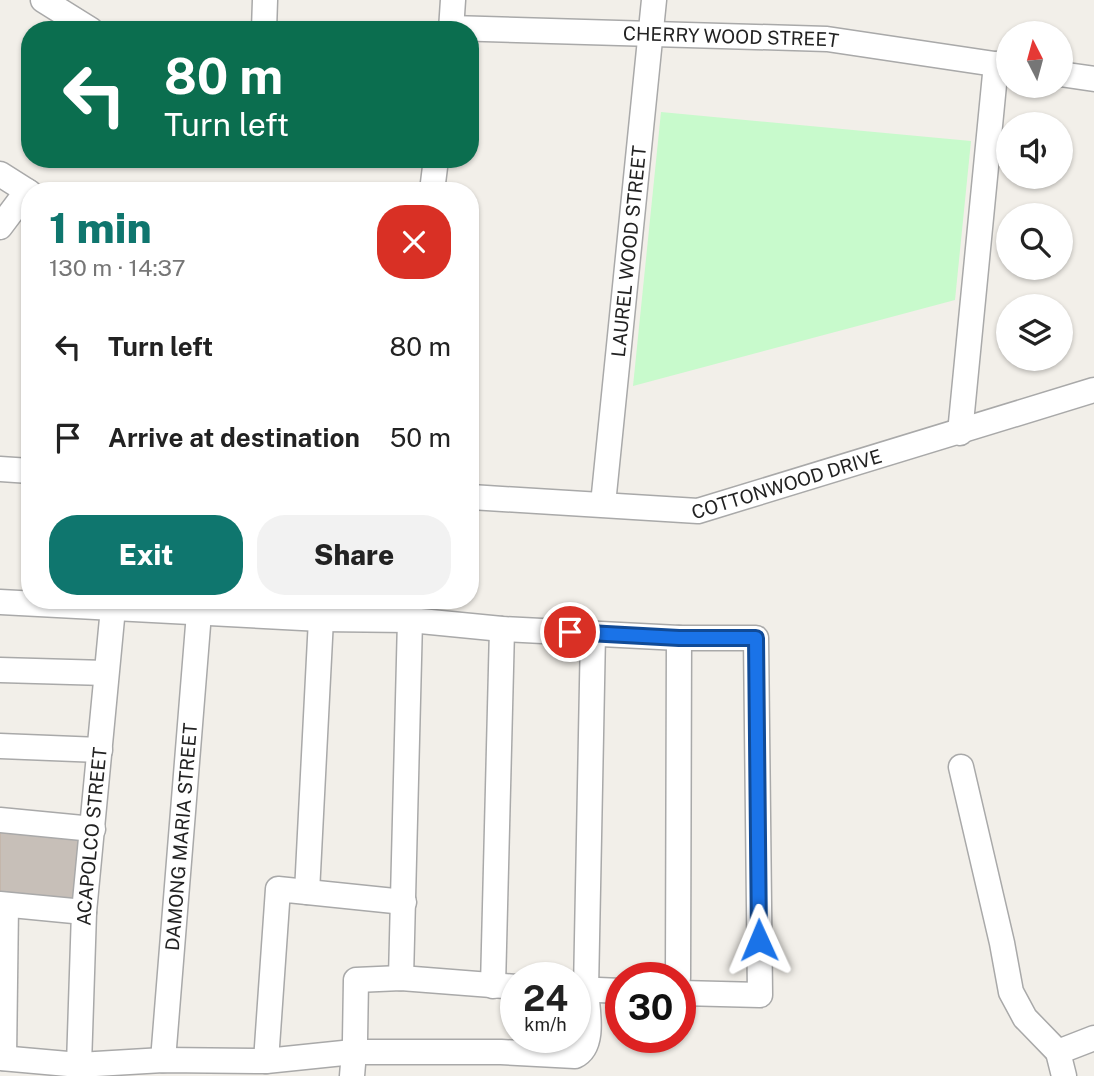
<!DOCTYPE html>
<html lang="en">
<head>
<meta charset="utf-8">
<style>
  :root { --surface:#fff; --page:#f2f2f2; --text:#222; --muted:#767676; --accent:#0f766e }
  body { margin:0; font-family:"Public Sans",sans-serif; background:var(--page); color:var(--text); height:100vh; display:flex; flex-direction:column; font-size:26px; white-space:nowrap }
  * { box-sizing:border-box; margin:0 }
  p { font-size:23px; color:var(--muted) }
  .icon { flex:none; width:38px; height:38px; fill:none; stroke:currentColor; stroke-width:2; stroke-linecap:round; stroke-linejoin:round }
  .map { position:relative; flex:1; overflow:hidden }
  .side { position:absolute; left:21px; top:182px; width:458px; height:427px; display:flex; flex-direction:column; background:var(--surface); border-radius:28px; box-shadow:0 2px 5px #0004 }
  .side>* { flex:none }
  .top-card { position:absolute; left:21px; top:21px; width:458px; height:147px; border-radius:28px; box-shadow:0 2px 5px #0004; background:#0b6e4f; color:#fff; overflow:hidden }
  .needle { width:46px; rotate:354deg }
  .controls { position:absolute; left:996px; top:21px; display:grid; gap:14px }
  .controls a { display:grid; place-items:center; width:77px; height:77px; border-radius:50%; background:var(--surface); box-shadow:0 2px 5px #0004; font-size:35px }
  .speed { position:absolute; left:500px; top:962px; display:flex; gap:14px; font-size:35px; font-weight:700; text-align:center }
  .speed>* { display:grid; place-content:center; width:91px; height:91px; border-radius:50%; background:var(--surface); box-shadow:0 2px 5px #0004; line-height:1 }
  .speed small { font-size:18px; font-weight:400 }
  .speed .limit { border:10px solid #d22; background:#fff; color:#111 }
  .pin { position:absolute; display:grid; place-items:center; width:60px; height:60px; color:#fff; margin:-30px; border:4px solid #fff; border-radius:50%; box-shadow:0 2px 7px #0007 }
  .me { position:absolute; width:77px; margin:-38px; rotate:359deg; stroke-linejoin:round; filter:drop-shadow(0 0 5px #0008) }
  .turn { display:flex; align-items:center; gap:24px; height:147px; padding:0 28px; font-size:32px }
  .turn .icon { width:91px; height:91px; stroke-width:2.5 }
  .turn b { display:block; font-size:49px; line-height:60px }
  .round { display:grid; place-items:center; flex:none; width:74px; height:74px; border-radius:28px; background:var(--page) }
  .overview { display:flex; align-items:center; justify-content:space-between; height:119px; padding:0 28px }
  h1 { font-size:42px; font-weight:800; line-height:52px; color:var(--accent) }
  .button { display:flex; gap:14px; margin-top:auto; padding:14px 28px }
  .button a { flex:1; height:80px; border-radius:28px; background:var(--accent); color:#fff; font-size:28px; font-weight:800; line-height:80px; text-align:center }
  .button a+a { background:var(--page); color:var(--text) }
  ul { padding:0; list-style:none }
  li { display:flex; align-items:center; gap:21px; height:91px; padding:0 28px }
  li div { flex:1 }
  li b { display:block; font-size:26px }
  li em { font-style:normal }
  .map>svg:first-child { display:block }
</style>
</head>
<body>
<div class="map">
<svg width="1094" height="1076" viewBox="0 0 1094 1076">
  <defs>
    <filter id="shadow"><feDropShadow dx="6" dy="-6" stdDeviation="0" flood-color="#0004"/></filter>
  </defs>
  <rect width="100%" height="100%" fill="#f2efe9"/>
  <path fill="#c8facc" d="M661 112 971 141 955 300 633 386Z"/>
  <path fill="#c7bfb8" stroke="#c4b6ab" stroke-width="2" filter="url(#shadow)" d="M0 826 87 834 80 902 0 895Z"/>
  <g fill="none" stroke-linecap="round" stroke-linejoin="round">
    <g stroke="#a9a9a9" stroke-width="27">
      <g id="minor">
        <path d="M43 0 91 30"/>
        <path id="s1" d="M451 28 827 39 1008 66"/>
        <path d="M264 30 265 0"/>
        <path d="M451 30 453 0"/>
        <path d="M1060 74 1094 79"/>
        <path d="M0 174 30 193"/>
        <path d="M432 191 436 159"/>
        <path d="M0 227 27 191"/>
        <path d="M960 433 996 64"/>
        <path d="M0 469 30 471"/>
        <path id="s2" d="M471 497 698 511 1094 390"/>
        <path id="s3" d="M603 504 654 0"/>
        <path d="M0 602 321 619 410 620 502 629 679 638H756L760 995 681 993"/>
        <path d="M0 670 106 673"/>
        <path d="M0 746 100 750"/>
        <path d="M961 767 1002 943 1011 992 1025 1018 1058 1052"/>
        <path d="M0 820 93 829"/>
        <path d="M307 892 321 619"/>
        <path d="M0 904 84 912"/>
        <path d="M401 978 410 620"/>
        <path d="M678 978 679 638"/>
        <path d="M493 986 502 629"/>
        <path d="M576 989 621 991"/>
        <path d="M0 1058 79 1065 163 1060 266 1061 353 1052H501L575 1056C596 1046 587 1009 586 990L593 633"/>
        <path d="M4 1058 6 905"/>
        <path id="s4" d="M163 1060 199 613"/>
        <path d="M266 1061 278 889 404 902"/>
        <path id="s5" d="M79 1065 84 912 113 608"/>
        <path d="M352 1076 355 1040 356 980 401 978 516 987"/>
        <path d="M1064 1076 1058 1052 1094 1038"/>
      </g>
    </g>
    <use href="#minor" stroke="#fff" stroke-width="24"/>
  </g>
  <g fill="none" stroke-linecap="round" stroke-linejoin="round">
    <g stroke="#114b97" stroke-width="18">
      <path id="route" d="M570 632 679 638H756L759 940"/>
    </g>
    <use href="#route" stroke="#1a73e8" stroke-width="12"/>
  </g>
  <g text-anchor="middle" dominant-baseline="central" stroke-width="6" stroke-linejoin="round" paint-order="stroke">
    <g font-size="19" fill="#222" stroke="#fff">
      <text stroke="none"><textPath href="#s1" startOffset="280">CHERRY WOOD STREET</textPath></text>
      <text stroke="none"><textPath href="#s3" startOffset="254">LAUREL WOOD STREET</textPath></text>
      <text stroke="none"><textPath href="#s2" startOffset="320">COTTONWOOD DRIVE</textPath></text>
      <text stroke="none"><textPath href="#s5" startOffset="229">ACAPOLCO STREET</textPath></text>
      <text stroke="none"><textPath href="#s4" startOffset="224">DAMONG MARIA STREET</textPath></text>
    </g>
  </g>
</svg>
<div class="controls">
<a><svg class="needle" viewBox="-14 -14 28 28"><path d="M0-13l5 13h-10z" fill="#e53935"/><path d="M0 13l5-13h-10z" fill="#767676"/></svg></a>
<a><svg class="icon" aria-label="sound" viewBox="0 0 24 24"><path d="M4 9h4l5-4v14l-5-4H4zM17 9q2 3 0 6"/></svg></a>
<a><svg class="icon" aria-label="search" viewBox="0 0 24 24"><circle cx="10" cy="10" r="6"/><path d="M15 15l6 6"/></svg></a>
<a><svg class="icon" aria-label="layers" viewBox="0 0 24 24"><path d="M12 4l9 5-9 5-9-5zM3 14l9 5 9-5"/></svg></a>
</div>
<div class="speed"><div>24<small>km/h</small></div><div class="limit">30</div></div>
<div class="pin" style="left:570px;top:632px;background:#d93025"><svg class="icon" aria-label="arrive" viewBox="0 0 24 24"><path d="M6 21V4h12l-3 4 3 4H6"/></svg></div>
<svg class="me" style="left:759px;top:940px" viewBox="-20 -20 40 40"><path d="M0-17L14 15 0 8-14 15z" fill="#1a73e8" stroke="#fff" stroke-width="4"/></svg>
<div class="top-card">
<div class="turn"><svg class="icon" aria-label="left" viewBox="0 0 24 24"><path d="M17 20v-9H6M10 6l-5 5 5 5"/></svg><div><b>80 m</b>Turn left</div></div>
</div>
<section class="side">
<div class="overview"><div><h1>1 min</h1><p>130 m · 14:37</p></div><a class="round" style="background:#d93025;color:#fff"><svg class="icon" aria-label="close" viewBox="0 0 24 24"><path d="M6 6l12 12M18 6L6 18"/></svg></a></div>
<ul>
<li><svg class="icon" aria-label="left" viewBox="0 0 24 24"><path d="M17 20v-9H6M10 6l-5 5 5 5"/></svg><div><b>Turn left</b></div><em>80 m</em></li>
<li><svg class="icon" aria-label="arrive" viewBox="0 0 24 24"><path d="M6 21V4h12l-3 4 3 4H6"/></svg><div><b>Arrive at destination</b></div><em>50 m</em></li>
</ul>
<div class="button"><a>Exit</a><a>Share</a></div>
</section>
</div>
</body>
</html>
